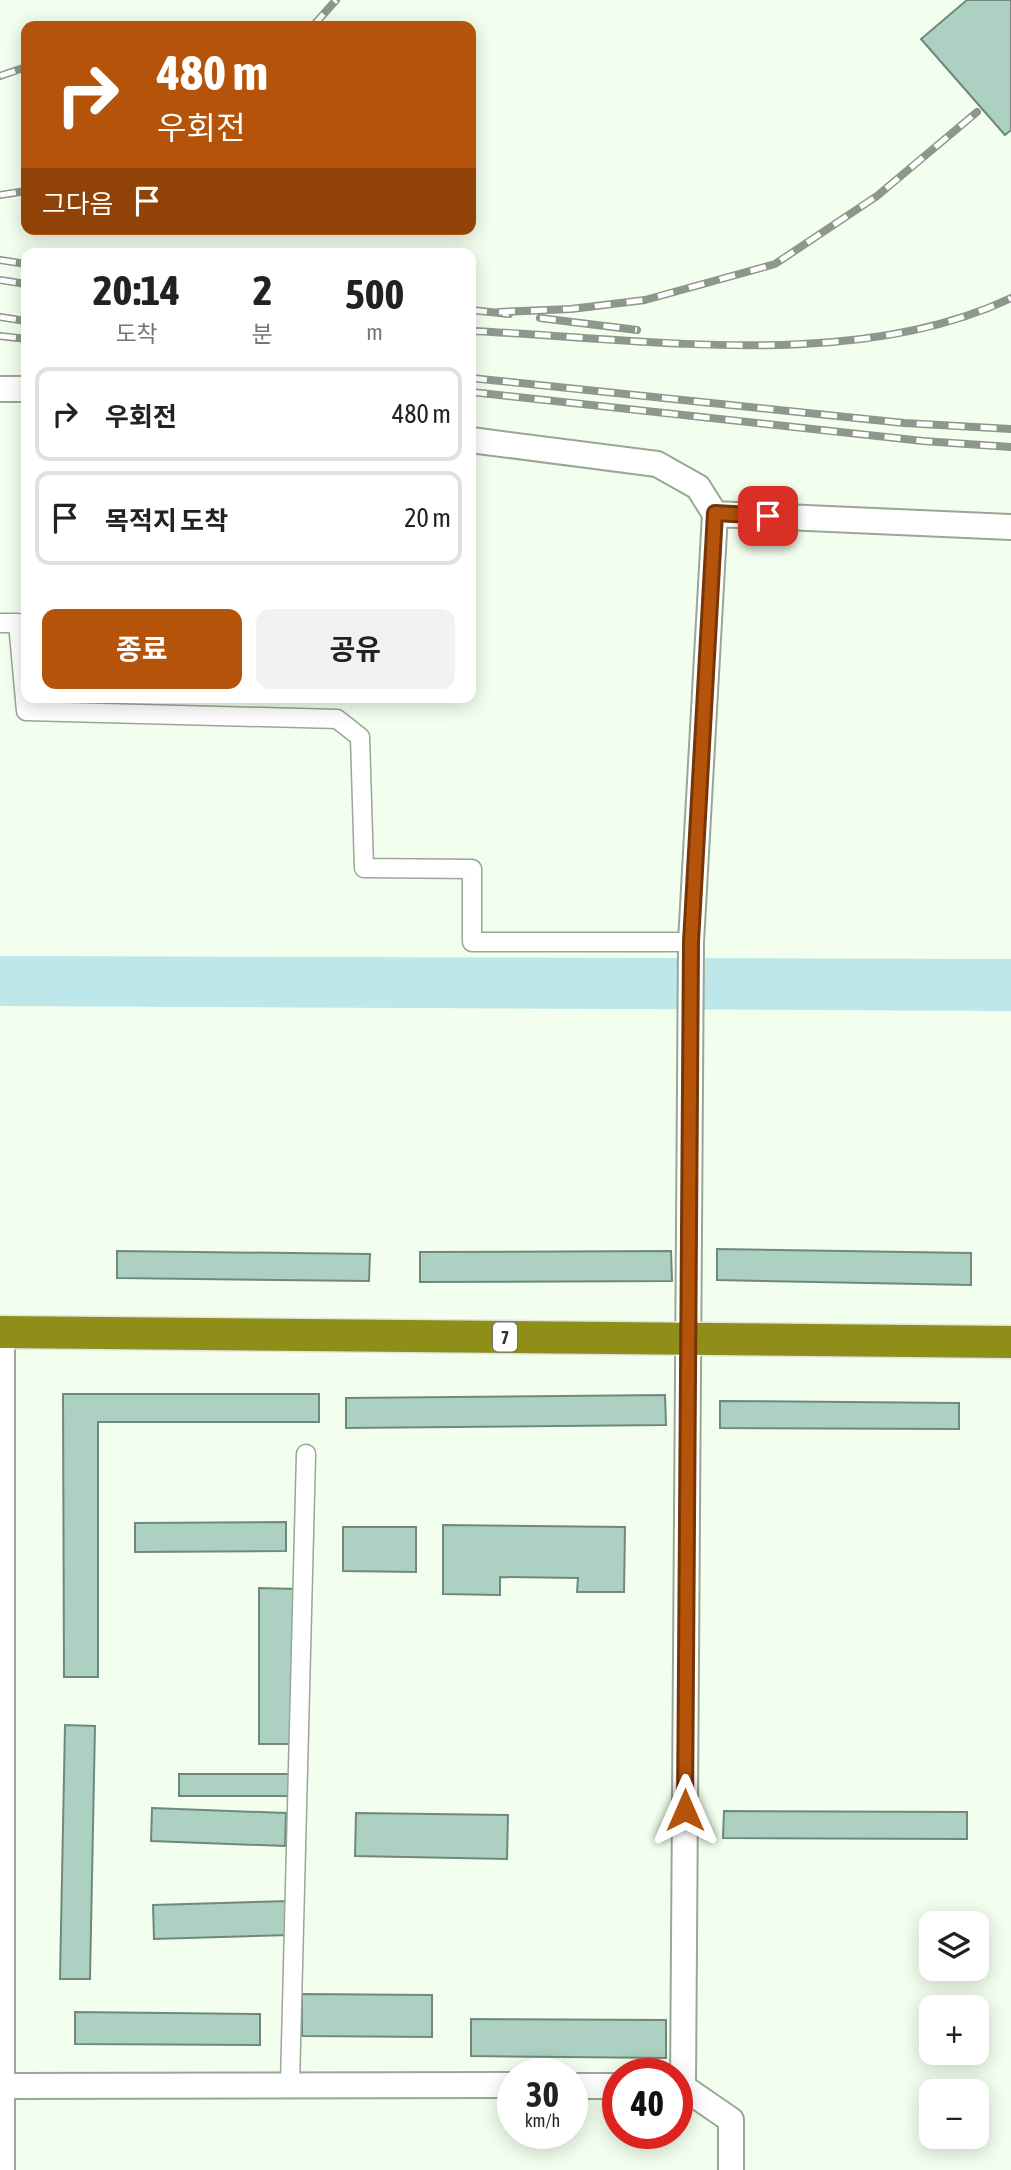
<!DOCTYPE html>
<html lang="ko">
<head>
<meta charset="utf-8">
<style>
  :root { --surface:#fff; --page:#f2f2f2; --text:#222; --muted:#767676; --line:#e0e0e0; --accent:#b45309 }
  body { margin:0; font-family:"Asap Condensed","Noto Sans KR",sans-serif; background:var(--page); color:var(--text); height:100vh; display:flex; flex-direction:column; font-size:26px; white-space:nowrap }
  * { box-sizing:border-box; margin:0 }
  p { font-size:23px; color:var(--muted) }
  .icon { flex:none; width:38px; height:38px; fill:none; stroke:currentColor; stroke-width:2; stroke-linecap:round; stroke-linejoin:round }
  .map { position:relative; flex:1; overflow:hidden }
  .panel { position:absolute; left:21px; top:248px; width:455px; height:455px; display:flex; flex-direction:column; background:var(--surface); border-radius:14px; box-shadow:0 4px 18px #0003 }
  .panel>* { flex:none }
  .top-card { position:absolute; left:21px; top:21px; width:455px; height:214px; border-radius:14px; box-shadow:0 4px 18px #0003; background:#b45309; color:#fff; overflow:hidden }
  .fabs { position:absolute; left:919px; top:1911px; display:grid; gap:14px }
  .fabs a { display:grid; place-items:center; width:70px; height:70px; border-radius:14px; background:var(--surface); box-shadow:0 4px 18px #0003; font-size:35px }
  .speed { position:absolute; left:497px; top:2058px; display:flex; gap:14px; font-size:35px; font-weight:700; text-align:center }
  .speed>* { display:grid; place-content:center; width:91px; height:91px; border-radius:50%; background:var(--surface); box-shadow:0 4px 18px #0003; line-height:1 }
  .speed small { font-size:18px; font-weight:400 }
  .speed .limit { border:10px solid #d22; background:#fff; color:#111 }
  .pin { position:absolute; display:grid; place-items:center; width:60px; height:60px; color:#fff; margin:-30px; border-radius:14px; box-shadow:0 4px 10px #0006 }
  .me { position:absolute; width:77px; margin:-38px; rotate:0deg; stroke-linejoin:round; filter:drop-shadow(0 0 5px #0008) }
  .turn { display:flex; align-items:center; gap:24px; height:147px; padding:0 21px; font-size:32px }
  .turn .icon { width:91px; height:91px; stroke-width:2.5 }
  .turn b { display:block; font-size:49px; line-height:60px }
  .then { display:flex; align-items:center; height:66px; padding:0 21px; background:#0003; gap:14px; font-size:26px }
  .eta { display:flex; justify-content:space-evenly; align-items:center; height:119px; text-align:center }
  .eta b { font-size:42px; font-weight:700; line-height:49px }
  .action { display:flex; gap:14px; margin-top:auto; padding:14px 21px }
  .action a { flex:1; height:80px; border-radius:14px; background:var(--accent); color:#fff; font-size:28px; font-weight:700; line-height:80px; text-align:center }
  .action a+a { background:var(--page); color:var(--text) }
  ul { padding:0; list-style:none }
  li { display:flex; align-items:center; gap:21px; height:94px; margin:0 14px 10px; padding:0 7px; border:4px solid var(--line); border-radius:14px }
  li div { flex:1 }
  li b { display:block; font-size:26px }
  li em { font-style:normal }
  .map>svg:first-child { display:block }
</style>
</head>
<body>
<div class="map">
<svg width="1011" height="2170" viewBox="0 0 1011 2170">
  <rect width="100%" height="100%" fill="#f2ffee"/>
  <path fill="#bde7e8" d="M0 956 1011 959V1011L0 1006Z"/>
  <path fill="#acd0c1" stroke="#70887e" stroke-width="2" d="M967 0H1011V130L1005 135 921 39Z
    M717 1249 971 1253V1285L717 1280Z
    M117 1251 370 1254 369 1281 117 1278Z
    M671 1251 672 1281 420 1282V1252Z
    M63 1394H319V1422H98V1677H64Z
    M665 1395 666 1425 346 1428V1398Z
    M720 1401 959 1403V1429L720 1428Z
    M286 1522V1551L135 1552V1523Z
    M443 1525 625 1527 624 1592H577L578 1578 500 1577V1595L443 1594Z
    M343 1527H416V1572L343 1571Z
    M259 1588 296 1589 295 1744H259Z
    M65 1725 95 1726 90 1979H60Z
    M179 1774H289V1796H179Z
    M152 1808 286 1813 285 1846 151 1841Z
    M724 1811 967 1812V1839L723 1838Z
    M356 1813 508 1815 507 1859 355 1856Z
    M289 1901 290 1935 154 1939 153 1905Z
    M302 1994 432 1995V2037L302 2036Z
    M75 2012 260 2014V2045L75 2044Z
    M471 2019 666 2020V2058L471 2056Z"/>
  <g fill="none" stroke-linecap="round" stroke-linejoin="round">
    <g stroke="#99a794" stroke-width="21">
      <path id="street" d="M0 623H18L26 711 337 719 360 737 364 868 472 869V942H691
        M290 2084 306 1454"/>
    </g>
    <g stroke="#99a794" stroke-width="28">
      <path id="secondary" d="M0 389H26
        M471 440 657 464 698 487 715 514 1011 527
        M715 514 691 942 683 2087 731 2120V2170
        M1 2086 513 2085
        M572 2086H618
        M2 2170V1332"/>
    </g>
    <g stroke="#e2e3e2" stroke-width="35">
      <path id="highway" d="M0 1332 1011 1342"/>
    </g>
    <use href="#street" stroke="#fff" stroke-width="18"/>
    <use href="#secondary" stroke="#fff" stroke-width="24"/>
    <use href="#highway" stroke="#8e8e19" stroke-width="32"/>
    <g stroke="#8e978b" stroke-width="8">
      <path id="rail" d="M313 26 336 0
        M0 76 26 67
        M0 195 26 191
        M0 260 26 264
        M0 280 26 284
        M471 310 509 314
        M499 312 571 309 645 300 775 264 877 196 977 112
        M0 317 26 321
        M540 318 637 330
        M471 331C642 338 852 373 1011 298
        M0 336 26 339
        M471 378 904 423 1011 429
        M471 392 923 441 1011 447"/>
    </g>
    <use href="#rail" stroke="#fff" stroke-width="5" stroke-dasharray="16" stroke-linecap="butt"/>
  </g>
  <g fill="none" stroke-linecap="round" stroke-linejoin="round">
    <g stroke="#753606" stroke-width="18">
      <path id="route" d="M685 1810 691 942 715 513 768 516"/>
    </g>
    <use href="#route" stroke="#b45309" stroke-width="12"/>
  </g>
  <g text-anchor="middle" dominant-baseline="central" stroke-width="7" stroke-linejoin="round" paint-order="stroke">
    <rect fill="#fff" stroke="#6e726d" stroke-width="2" x="493" y="1322.5" width="24" height="29" rx="5"/>
    <g font-size="18" font-weight="bold" fill="#30362e">
      <text x="505" y="1337">7</text>
    </g>
  </g>
</svg>
<div class="fabs">
<a><svg class="icon" aria-label="layers" viewBox="0 0 24 24"><path d="M12 4l9 5-9 5-9-5zM3 14l9 5 9-5"/></svg></a>
<a>+</a>
<a>−</a>
</div>
<div class="speed"><div>30<small>km/h</small></div><div class="limit">40</div></div>
<div class="pin" style="left:768px;top:516px;background:#d93025"><svg class="icon" aria-label="arrive" viewBox="0 0 24 24"><path d="M6 21V4h12l-3 4 3 4H6"/></svg></div>
<svg class="me" style="left:685px;top:1810px" viewBox="-20 -20 40 40"><path d="M0-17L14 15 0 8-14 15z" fill="#b45309" stroke="#fff" stroke-width="4"/></svg>
<div class="top-card">
<div class="turn"><svg class="icon" aria-label="right" viewBox="0 0 24 24"><path d="M7 20v-9h11M14 6l5 5-5 5"/></svg><div><b>480 m</b>우회전</div></div>
<div class="then">그다음<svg class="icon" aria-label="arrive" viewBox="0 0 24 24"><path d="M6 21V4h12l-3 4 3 4H6"/></svg></div>
</div>
<section class="panel">
<div class="eta">
<div><b>20:14</b><p>도착</p></div>
<div><b>2</b><p>분</p></div>
<div><b>500</b><p>m</p></div>
</div>
<ul>
<li><svg class="icon" aria-label="right" viewBox="0 0 24 24"><path d="M7 20v-9h11M14 6l5 5-5 5"/></svg><div><b>우회전</b></div><em>480 m</em></li>
<li><svg class="icon" aria-label="arrive" viewBox="0 0 24 24"><path d="M6 21V4h12l-3 4 3 4H6"/></svg><div><b>목적지 도착</b></div><em>20 m</em></li>
</ul>
<div class="action"><a>종료</a><a>공유</a></div>
</section>
</div>
</body>
</html>
